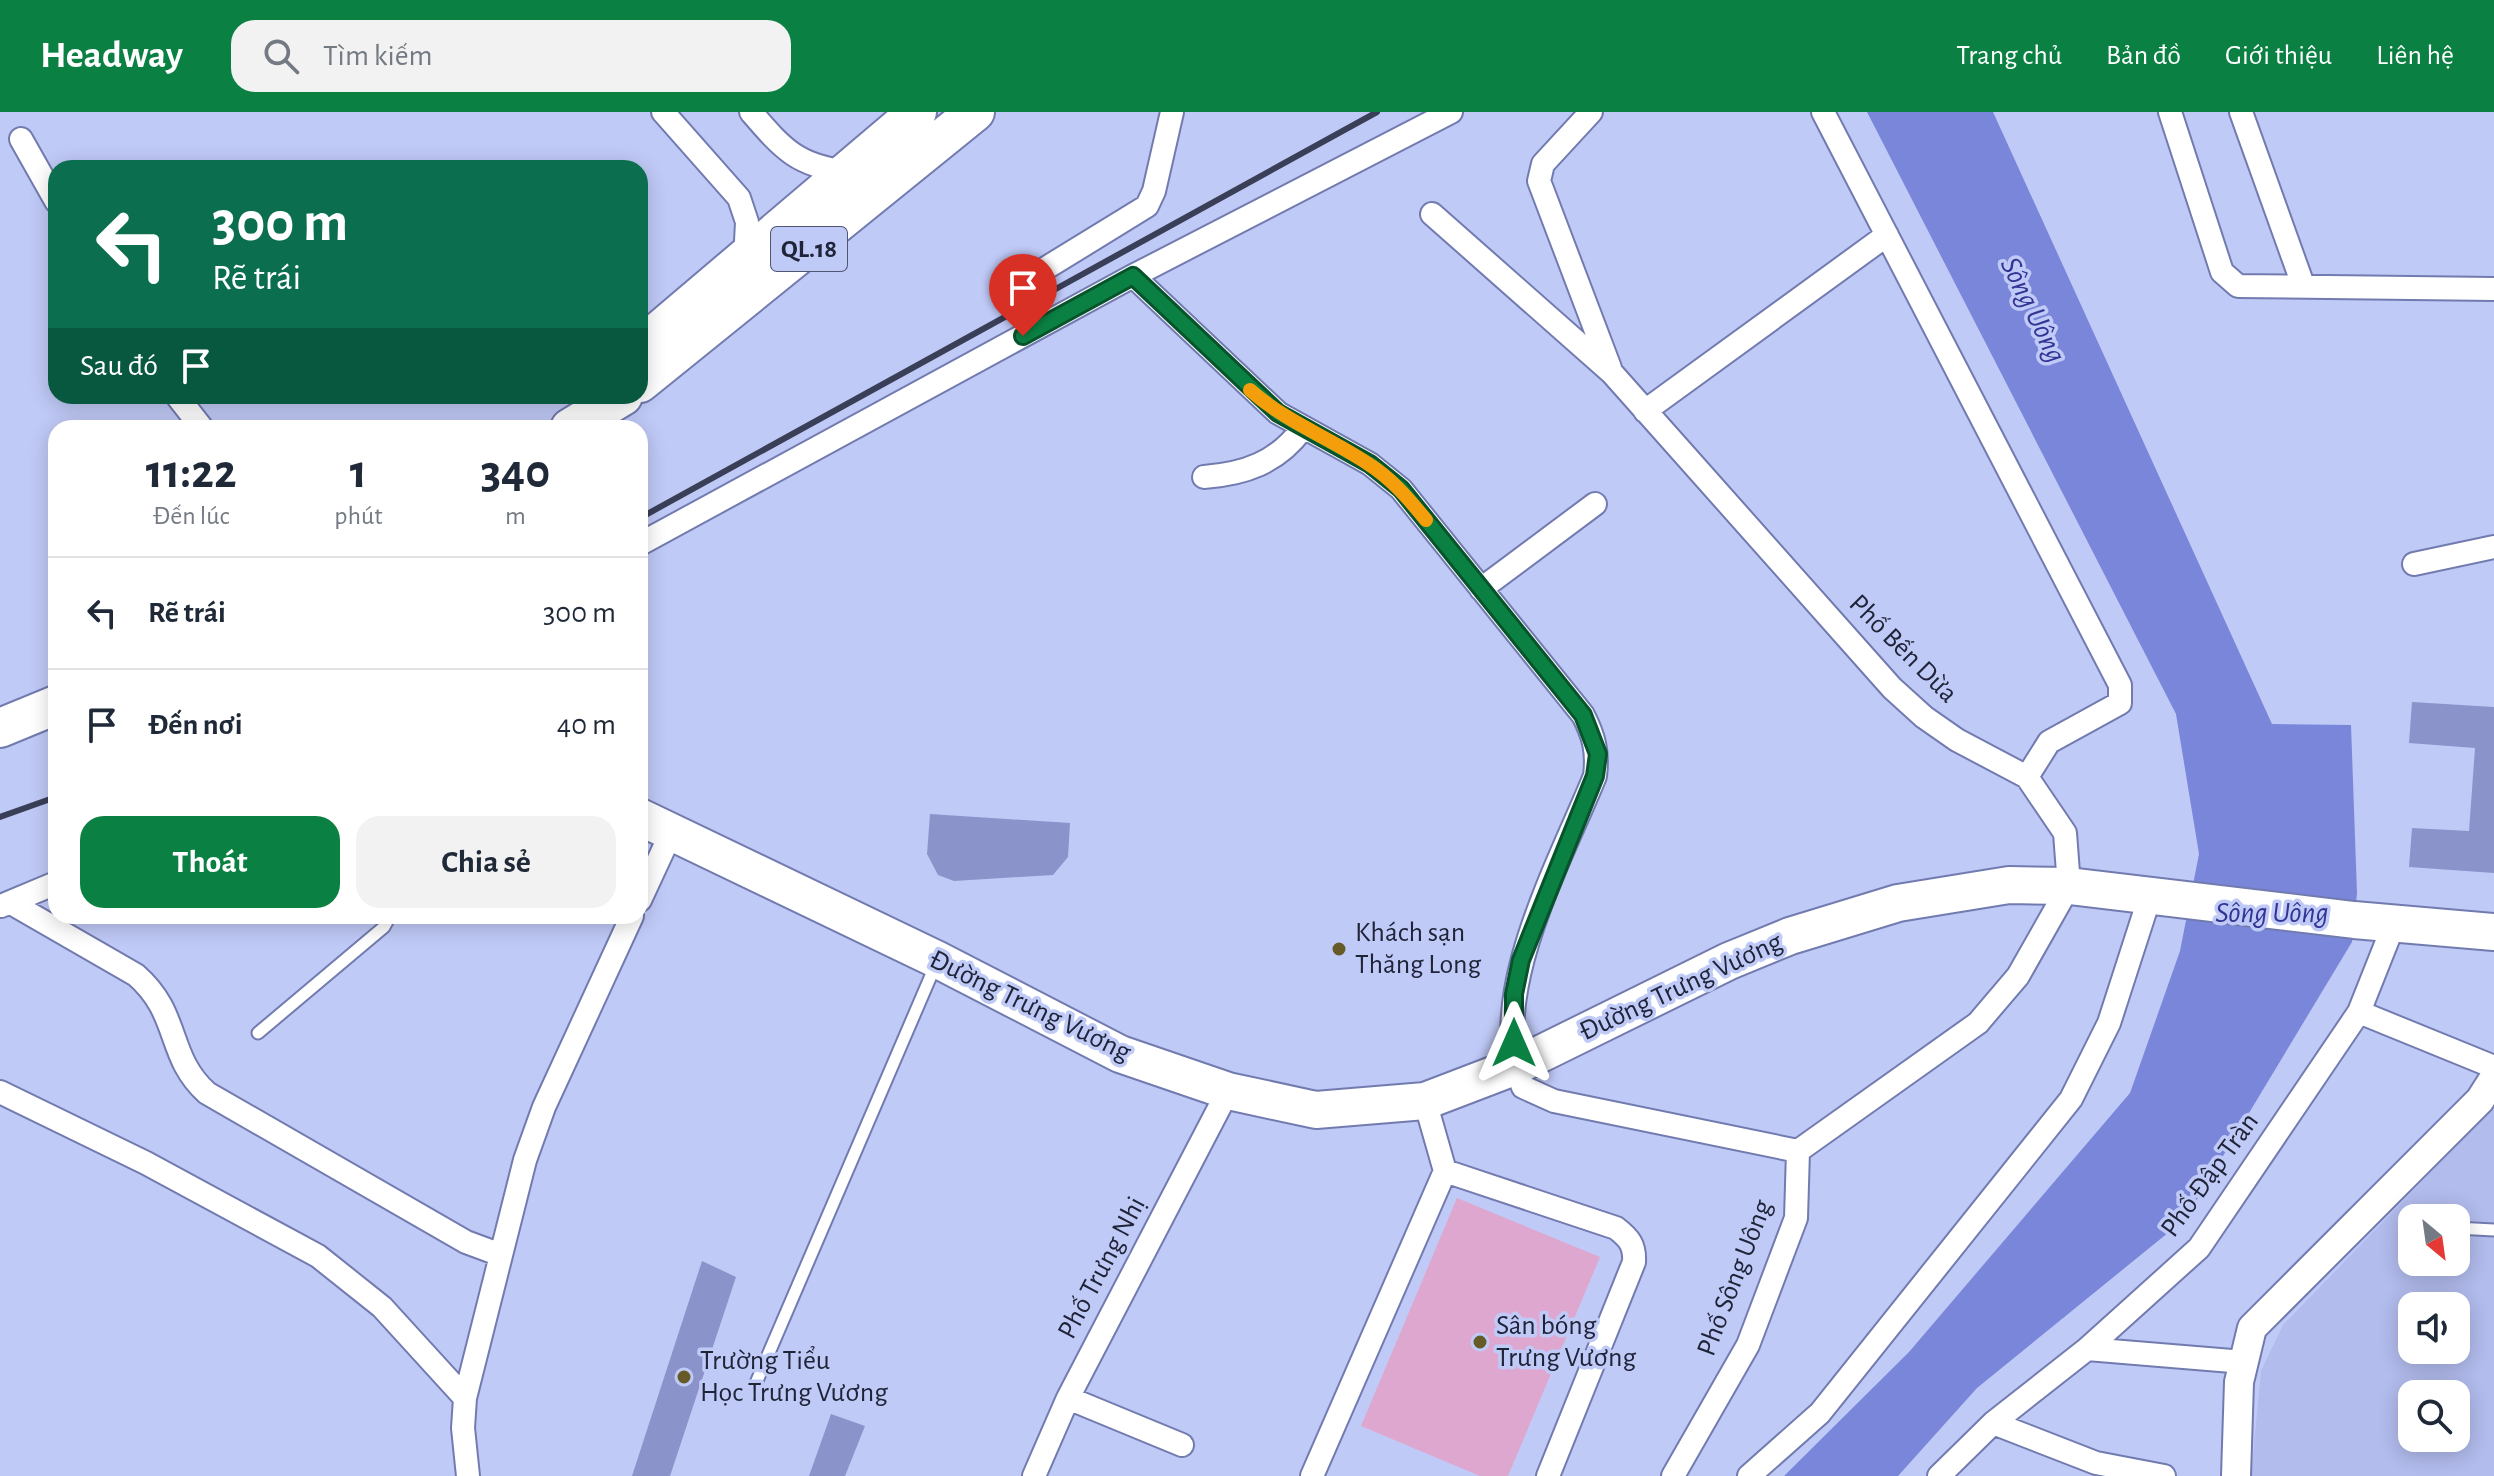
<!DOCTYPE html>
<html lang="vi">
<head>
<meta charset="utf-8">
<style>
  :root { --surface:#fff; --page:#f2f2f3; --text:#1f2937; --muted:#747a83; --line:#e0e1e3; --accent:#0b8043 }
  body { margin:0; font-family:"Alegreya Sans",sans-serif; background:var(--page); color:var(--text); height:100vh; display:flex; flex-direction:column; font-size:30px; white-space:nowrap }
  * { box-sizing:border-box; margin:0 }
  p { font-size:26px; color:var(--muted) }
  .icon { flex:none; width:44px; height:44px; fill:none; stroke:currentColor; stroke-width:2; stroke-linecap:round; stroke-linejoin:round }
  .map { position:relative; flex:1; overflow:hidden }
  .side { position:absolute; left:48px; top:308px; width:600px; height:504px; display:flex; flex-direction:column; background:var(--surface); border-radius:24px; box-shadow:0 4px 20px #0003 }
  .side>* { flex:none }
  .guide { position:absolute; left:48px; top:48px; width:600px; height:244px; border-radius:24px; box-shadow:0 4px 20px #0003; background:#0b6e4f; color:#fff; overflow:hidden }
  .needle { width:52px; rotate:151deg }
  .fabs { position:absolute; left:2398px; top:1092px; display:grid; gap:16px }
  .fabs a { display:grid; place-items:center; width:72px; height:72px; border-radius:16px; background:var(--surface); box-shadow:0 4px 20px #0003; font-size:40px }
  .pin { position:absolute; display:grid; place-items:center; width:68px; height:68px; color:#fff; margin:-82px -34px; border-radius:50% 50% 50% 0; rotate:-45deg; box-shadow:0 0 8px #0007 }
  .pin .icon { rotate:45deg }
  .me { position:absolute; width:88px; margin:-44px; rotate:0deg; stroke-linejoin:round; filter:drop-shadow(0 0 6px #0008) }
  .turn { display:flex; align-items:center; gap:28px; height:168px; padding:0 32px; font-size:36px }
  .turn .icon { width:104px; height:104px; stroke-width:2.5 }
  .turn b { display:block; font-size:56px; line-height:68px }
  .then { display:flex; align-items:center; height:76px; padding:0 32px; background:#0003; gap:16px; font-size:30px }
  .eta { display:flex; justify-content:space-evenly; align-items:center; height:136px; text-align:center }
  .eta b { font-size:48px; font-weight:600; line-height:56px }
  .button { display:flex; gap:16px; margin-top:auto; padding:16px 32px }
  .button a { flex:1; height:92px; border-radius:24px; background:var(--accent); color:#fff; font-size:32px; font-weight:600; line-height:92px; text-align:center }
  .button a+a { background:var(--page); color:var(--text) }
  ul { padding:0; list-style:none }
  li { display:flex; align-items:center; gap:24px; height:112px; padding:0 32px; border-top:2px solid var(--line) }
  li div { flex:1 }
  li b { display:block; font-size:30px }
  li em { font-style:normal }
  header { display:flex; align-items:center; gap:48px; box-sizing:border-box; height:112px; padding:0 40px; background:var(--accent); color:#fff }
  header strong { font-size:38px }
  nav { display:flex; gap:44px; margin-inline-start:auto; font-size:28px }
  .search { width:560px; height:72px; background:var(--page); display:flex; align-items:center; gap:20px; box-sizing:border-box; padding:0 28px; border-radius:24px; color:var(--muted); font-size:30px }
  .map>svg:first-child { display:block }
</style>
</head>
<body>
<header>
<strong>Headway</strong>
<div class="search"><svg class="icon" aria-label="search" viewBox="0 0 24 24"><circle cx="10" cy="10" r="6"/><path d="M15 15l6 6"/></svg>Tìm kiếm</div>
<nav><a>Trang chủ</a><a>Bản đồ</a><a>Giới thiệu</a><a>Liên hệ</a></nav>
</header>
<div class="map">
<svg width="2494" height="1364" viewBox="0 0 2494 1364">
  <rect width="100%" height="100%" fill="#c0caf7"/>
  <path fill="#b2bced" fill-rule="evenodd" d="M2494 995V1364H2251L2261 1259 2283 1213ZM2412 1106H2456V1150H2412ZM2412 1194H2456V1238H2412ZM2412 1282H2456V1326H2412Z"/>
  <path fill="#dea7d0" d="M1457 1086 1600 1145 1508 1364H1480L1361 1314Z"/>
  <path fill="#7a86d9" d="M1867 0H1993L2272 612 2351 613 2357 781 2352 830 2185 1107 1977 1276 1898 1364H1784L1909 1240 2130 981 2180 839 2199 742 2176 602Z"/>
  <path fill="#8a94ca" d="M2412 590 2494 595V761L2409 755 2412 716 2469 719 2475 636 2409 631Z
    M930 702 1070 711 1068 745 1053 763 954 769 938 763 927 742Z
    M702 1149 736 1165 670 1364H632Z
    M831 1302 865 1314 845 1364H809Z"/>
  <g fill="none" stroke-linecap="round" stroke-linejoin="round">
    <g stroke="#727baf" stroke-width="15">
      <path id="service" d="M258 921 384 815 390 804
        M2456 1116 2494 1118
        M756 1271 936 852"/>
    </g>
    <g stroke="#727baf" stroke-width="26">
      <path id="minor" d="M663 0 739 86 747 110 745 148
        M751 0C783 37 797 54 848 60
        M1591 0 1543 52 1539 69 1610 256
        M1823 0 2120 573V591L2049 630 2027 665
        M2170 0 2222 160 2238 174 2494 177
        M2241 0 2303 173
        M21 27 56 89
        M1432 102 1612 261 1892 576 1924 605 1957 628 2027 665 2065 721 2069 774 2018 864 1978 911 1798 1039
        M1038 161 1147 94 1154 79 1172 0
        M1133 164 1278 301 1370 352 1401 377 1583 603C1594 624 1598 640 1595 664 1561 748 1484 886 1523 975L1554 989 1798 1039 1796 1106 1748 1233 1673 1364
        M177 284 202 316
        M1645 299 1887 123
        M1204 365C1244 362 1277 351 1302 317
        M640 432 1133 164 1451 0
        M2414 452 2494 435
        M1481 477 1595 392
        M640 788 672 719
        M11 791 136 863C181 902 166 944 207 981L466 1130 501 1143
        M1 794 56 771
        M2359 900 2494 955
        M0 980 146 1051 318 1144 382 1195 465 1286
        M1425 989 1445 1059 1616 1116C1629 1126 1635 1133 1634 1150L1548 1364
        M2087 1237 2244 1250
        M1068 1286 1182 1333
        M1993 1311 2096 1351 2164 1364
        M468 1364 463 1316 465 1286 525 1048 544 995 632 804
        M1034 1364 1068 1286 1228 979
        M1312 1364 1445 1059
        M1749 1364 1820 1301 2071 987 2109 911 2150 784
        M1939 1364 1993 1311 2087 1237 2199 1136 2359 900 2394 812"/>
    </g>
    <g stroke="#727baf" stroke-width="32">
      <path id="tertiary" d="M2236 1364 2239 1270 2252 1216 2480 988 2494 966"/>
    </g>
    <g stroke="#727baf" stroke-width="40">
      <path id="primary" d="M640 705 938 848 1120 942 1228 979 1316 998 1425 989 1514 955 1729 849 1790 824 1898 791 2009 773 2069 774 2354 808 2494 820"/>
    </g>
    <g stroke="#727baf" stroke-width="42">
      <path id="trunk" d="M640 235 917 0
        M640 271 975 0
        M570 316 623 284
        M0 616 56 593"/>
    </g>
    <use href="#service" stroke="#fff" stroke-width="11"/>
    <use href="#minor" stroke="#fff" stroke-width="22"/>
    <use href="#tertiary" stroke="#fff" stroke-width="28"/>
    <use href="#primary" stroke="#fff" stroke-width="36"/>
    <use href="#trunk" stroke="#fff" stroke-width="38"/>
    <path stroke="#3a3f58" stroke-width="6" d="M640 406 1377 0
      M0 705 56 685"/>
  </g>
  <g fill="none" stroke-linecap="round" stroke-linejoin="round">
    <g stroke="#07532c" stroke-width="20">
      <path id="route" d="M1023 224 1133 164 1278 301 1370 352 1401 377 1583 603 1598 642 1595 664 1521 848 1514 882V931"/>
    </g>
    <use href="#route" stroke="#0b8043" stroke-width="14"/>
    <path stroke="#f59e0b" stroke-width="14" d="M1250 278C1286 310 1328 325 1367 351 1391 366 1408 386 1426 408"/>
  </g>
  <g fill="#665a27" stroke="#c0caf7" stroke-width="3">
    <circle cx="1339" cy="837" r="8"/>
    <circle cx="1480" cy="1230" r="8"/>
    <circle cx="684" cy="1265" r="8"/>
  </g>
  <g text-anchor="middle" dominant-baseline="central" stroke-width="7" stroke-linejoin="round" paint-order="stroke">
    <rect fill="#c0caf7" stroke="#505672" stroke-width="2" x="771" y="115" width="76" height="44" rx="6"/>
    <g font-size="26" font-weight="bold" fill="#202439">
      <text x="809" y="137">QL.18</text>
    </g>
    <g font-size="28" fill="#202439" stroke="#c0caf7">
      <text transform="translate(1903 537) rotate(45)">Phố Bến Dừa</text>
      <text transform="translate(1681 875) rotate(-25)">Đường Trưng Vương</text>
      <text transform="translate(1030 894) rotate(26)">Đường Trưng Vương</text>
      <text transform="translate(2210 1063) rotate(-54)">Phố Đập Tràn</text>
      <text transform="translate(1102 1156) rotate(-62)">Phố Trưng Nhị</text>
      <text transform="translate(1735 1166) rotate(-69)">Phố Sông Uông</text>
    </g>
    <g font-size="28" fill="#202439" stroke="#c0caf7" text-anchor="start">
      <text x="1355" y="821">Khách sạn<tspan x="1355" dy="32">Thăng Long</tspan></text>
      <text x="1496" y="1214">Sân bóng<tspan x="1496" dy="32">Trưng Vương</tspan></text>
      <text x="700" y="1249">Trường Tiểu<tspan x="700" dy="32">Học Trưng Vương</tspan></text>
    </g>
    <g font-size="30" font-style="italic" fill="#333494" stroke="#c0caf7">
      <text transform="translate(2033 198) rotate(64)">Sông Uông</text>
      <text x="2272" y="801">Sông Uông</text>
    </g>
  </g>
</svg>
<div class="fabs">
<a><svg class="needle" viewBox="-14 -14 28 28"><path d="M0-13l5 13h-10z" fill="#e53935"/><path d="M0 13l5-13h-10z" fill="#747a83"/></svg></a>
<a><svg class="icon" aria-label="sound" viewBox="0 0 24 24"><path d="M4 9h4l5-4v14l-5-4H4zM17 9q2 3 0 6"/></svg></a>
<a><svg class="icon" aria-label="search" viewBox="0 0 24 24"><circle cx="10" cy="10" r="6"/><path d="M15 15l6 6"/></svg></a>
</div>
<div class="pin" style="left:1023px;top:224px;background:#d93025"><svg class="icon" aria-label="arrive" viewBox="0 0 24 24"><path d="M6 21V4h12l-3 4 3 4H6"/></svg></div>
<svg class="me" style="left:1514px;top:931px" viewBox="-20 -20 40 40"><path d="M0-17L14 15 0 8-14 15z" fill="#0b8043" stroke="#fff" stroke-width="4"/></svg>
<div class="guide">
<div class="turn"><svg class="icon" aria-label="left" viewBox="0 0 24 24"><path d="M17 20v-9H6M10 6l-5 5 5 5"/></svg><div><b>300 m</b>Rẽ trái</div></div>
<div class="then">Sau đó<svg class="icon" aria-label="arrive" viewBox="0 0 24 24"><path d="M6 21V4h12l-3 4 3 4H6"/></svg></div>
</div>
<section class="side">
<div class="eta">
<div><b>11:22</b><p>Đến lúc</p></div>
<div><b>1</b><p>phút</p></div>
<div><b>340</b><p>m</p></div>
</div>
<ul>
<li><svg class="icon" aria-label="left" viewBox="0 0 24 24"><path d="M17 20v-9H6M10 6l-5 5 5 5"/></svg><div><b>Rẽ trái</b></div><em>300 m</em></li>
<li><svg class="icon" aria-label="arrive" viewBox="0 0 24 24"><path d="M6 21V4h12l-3 4 3 4H6"/></svg><div><b>Đến nơi</b></div><em>40 m</em></li>
</ul>
<div class="button"><a>Thoát</a><a>Chia sẻ</a></div>
</section>
</div>
</body>
</html>
